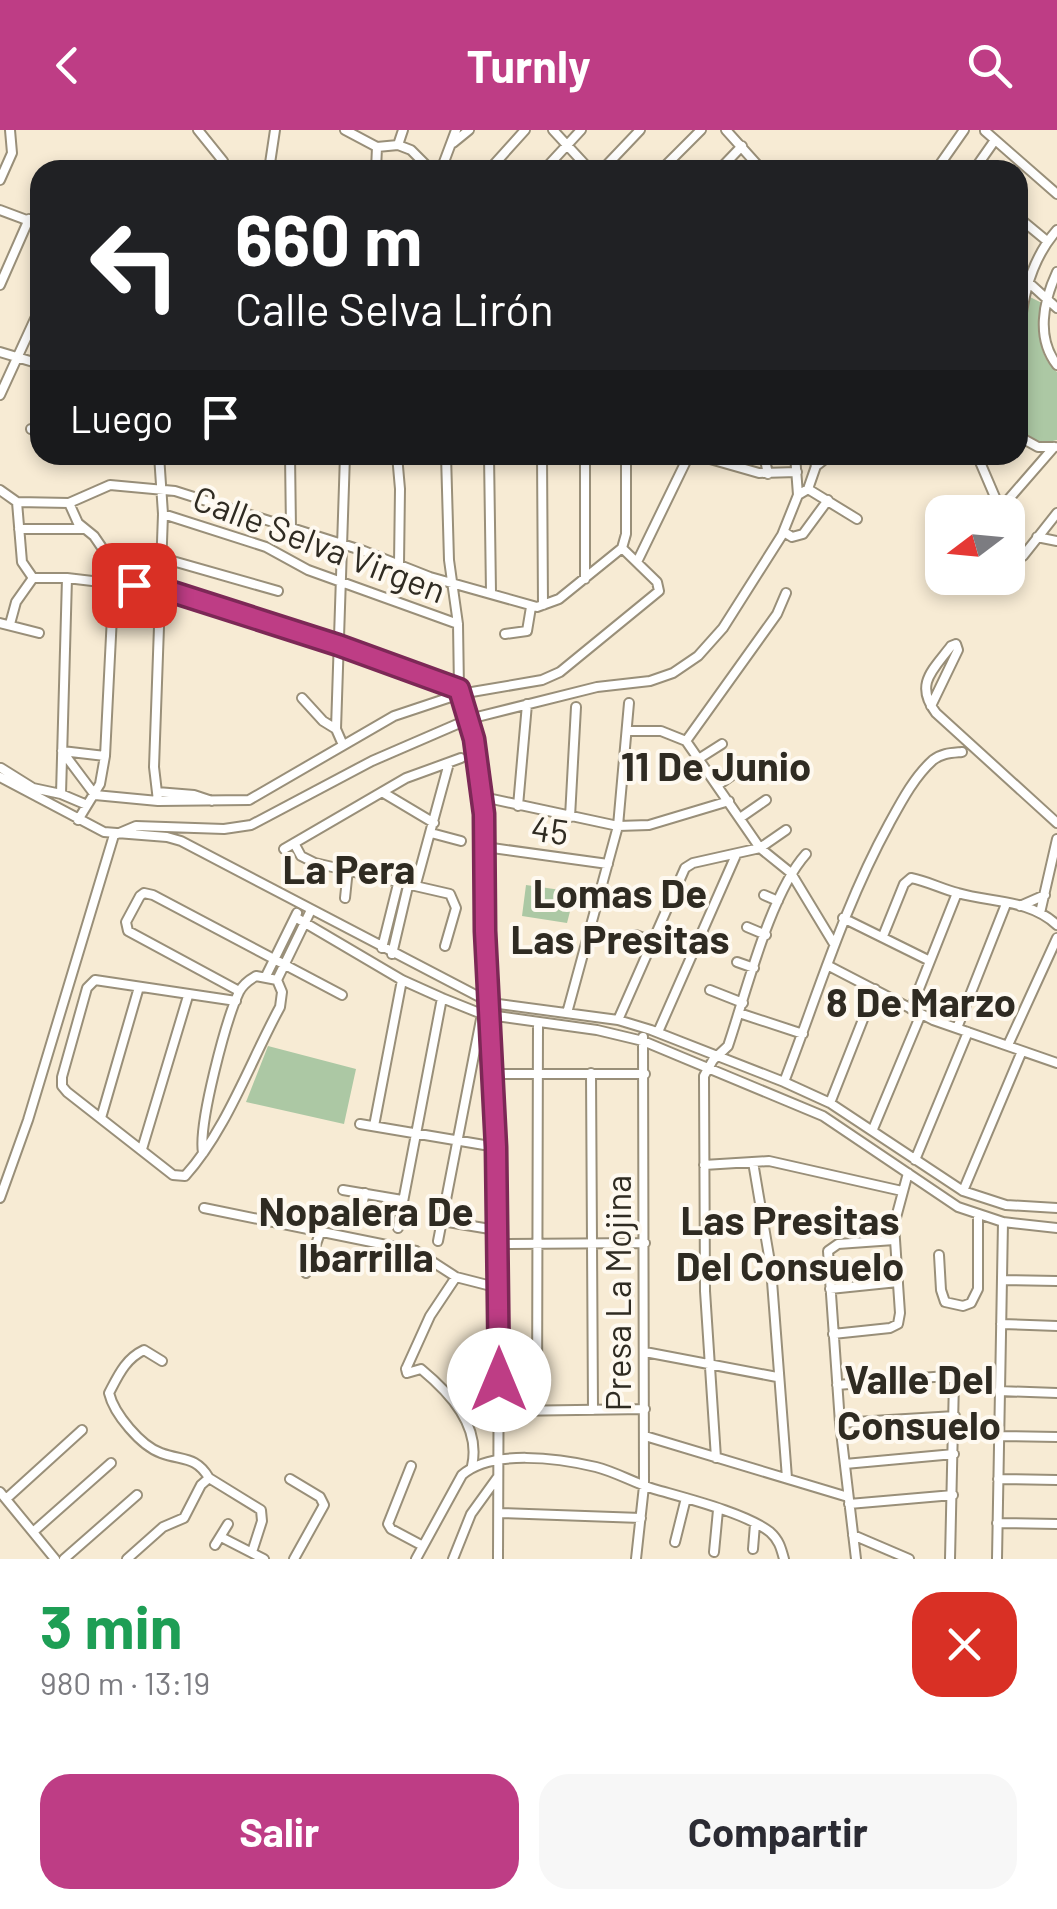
<!DOCTYPE html>
<html lang="es">
<head>
<meta charset="utf-8">
<style>
  :root { --surface:#fff; --page:#f7f7f7; --text:#2b2b33; --muted:#7c7c81; --accent:#be3d85 }
  body { margin:0; font-family:Barlow,sans-serif; background:var(--page); color:var(--text); height:100vh; display:flex; flex-direction:column; font-size:38px; white-space:nowrap }
  * { box-sizing:border-box; margin:0 }
  p { font-size:32px; color:var(--muted) }
  .icon { flex:none; width:55px; height:55px; fill:none; stroke:currentColor; stroke-width:2; stroke-linecap:round; stroke-linejoin:round }
  .map { position:relative; height:1429px; overflow:hidden }
  .sheet { display:flex; flex-direction:column; background:var(--surface); flex:1 }
  .sheet>* { flex:none }
  .top-card { position:absolute; left:30px; top:30px; width:998px; height:305px; border-radius:30px; box-shadow:0 5px 15px #0003; background:#202124; color:#fff; overflow:hidden }
  .needle { width:65px; rotate:254deg }
  .controls { position:absolute; left:925px; top:365px; display:grid; gap:20px }
  .controls a { display:grid; place-items:center; width:100px; height:100px; border-radius:20px; background:var(--surface); box-shadow:0 5px 15px #0003; font-size:50px }
  .pin { position:absolute; display:grid; place-items:center; width:85px; height:85px; color:#fff; margin:-42px; border-radius:20px; box-shadow:0 5px 15px #0006 }
  .me { position:absolute; width:110px; margin:-55px; rotate:0deg; stroke-linejoin:round; filter:drop-shadow(0 0 8px #0008) }
  .turn { display:flex; align-items:center; gap:35px; height:210px; padding:0 40px; font-size:45px }
  .turn .icon { width:130px; height:130px; stroke-width:2.5 }
  .turn b { display:block; font-size:70px; line-height:85px }
  .then { display:flex; align-items:center; height:95px; padding:0 40px; background:#0003; gap:20px; font-size:38px }
  .round { display:grid; place-items:center; flex:none; width:105px; height:105px; border-radius:30px; background:var(--page) }
  .head { display:flex; align-items:center; justify-content:space-between; height:170px; padding:0 40px }
  h1 { font-size:60px; font-weight:700; line-height:75px; color:#1e9e55 }
  .button { display:flex; gap:20px; margin-top:auto; padding:20px 40px }
  .button a { flex:1; height:115px; border-radius:30px; background:var(--accent); color:#fff; font-size:40px; font-weight:700; line-height:115px; text-align:center }
  .button a+a { background:var(--page); color:var(--text) }
  header { display:flex; justify-content:space-between; align-items:center; height:130px; padding:0 40px; background:var(--accent); color:#fff; font-size:45px; font-weight:700 }
  .map>svg:first-child { display:block }
</style>
</head>
<body>
<header><svg class="icon" aria-label="back" viewBox="0 0 24 24"><path d="M15 5l-7 7 7 7"/></svg>Turnly<svg class="icon" aria-label="search" viewBox="0 0 24 24"><circle cx="10" cy="10" r="6"/><path d="M15 15l6 6"/></svg></header>
<div class="map">
<svg width="1057" height="1429" viewBox="0 0 1057 1429">
  <rect width="100%" height="100%" fill="#f7ebd4"/>
  <path fill="#acc8a4" d="M1028 166 1042 173C1040 200 1035 223 1057 242V310C1041 315 1027 310 1018 297V253Z
    M526 755 575 762 567 793 522 786Z
    M268 916 356 939 344 994 246 972Z"/>
  <g fill="none" stroke-linecap="round" stroke-linejoin="round">
    <g stroke="#998f79" stroke-width="12">
      <path id="minor" d="M198 0 223 31 226 40
        M345 0 377 17 398 15 411 20 431 40
        M553 0 590 40
        M726 0 762 40
        M985 1 1057 64
        M453 13 469 0
        M398 15 403 0
        M269 40 275 0
        M376 40 377 17
        M441 40 456 0
        M489 40 525 0
        M544 40 581 0
        M602 40 640 0
        M661 40 701 0
        M719 40 742 16
        M936 40 964 0
        M974 40 995 10
        M0 50 12 23 10 0
        M0 80 40 95
        M1018 87 1047 111
        M1057 142C1043 172 1036 208 1057 235
        M1018 143 1057 178
        M0 155 29 89
        M0 222 40 234
        M1018 227C1020 181 1026 135 1057 100
        M0 265 40 178
        M31 299 40 298
        M1018 306 1038 317H1055
        M290 325 291 399
        M397 325 400 359 399 434
        M446 325 449 430 458 494 459 559 474 609 484 684 485 801 492 886 499 1158 498 1429
        M489 325 491 462
        M542 325 543 475
        M585 325V449
        M696 325 759 343 797 342
        M764 325 768 344
        M977 325 1001 381
        M816 336 830 325
        M808 359 816 336 813 325
        M0 360 17 372 69 373 78 393 94 406 107 425 112 486 105 626 100 654 78 690
        M798 365 808 359 857 389
        M17 372 22 432 33 448
        M69 373 110 355 175 361 364 421 430 447 537 477 559 469 622 418 626 404V325
        M1001 378 1054 317
        M163 384 266 417 308 440 458 494
        M1008 395 1010 401
        M19 399H84
        M784 402 792 407 803 404 828 370
        M1037 407 1057 411
        M1023 426 1057 383
        M162 428 278 461
        M637 432 689 325
        M33 448H67L160 459 338 515 459 559
        M112 486 158 489
        M0 493 39 503
        M10 494 16 472 33 448
        M505 504 527 501 531 477
        M302 568 323 591 336 599
        M931 576 958 520 956 514 951 516C933 540 914 554 936 583L1057 693
        M627 601H661L686 611 760 718 791 743 834 814
        M686 611 777 484 786 463
        M343 615 336 599 345 325
        M62 621 95 665 158 671 249 670 394 586 460 564 542 550 560 542 659 461 657 452 622 418
        M62 621 105 626
        M700 628 722 614
        M1 638 33 658 61 664 87 675
        M0 647 104 702 167 707 181 711 491 873 618 890 651 900 784 952 830 973 963 1061 1006 1075 1057 1078
        M718 655 738 641
        M157 662 194 665 212 671
        M382 662 434 693
        M61 664 67 448
        M483 667 618 696 649 695 729 671
        M158 671 154 637 163 384 159 325
        M518 676 527 574
        M570 687 576 577
        M740 688 766 670
        M431 703 461 711
        M117 704 136 696 224 699 251 695 372 631 469 589 597 557 650 551 673 543 698 526 723 498 782 405 798 365 795 325
        M294 713 301 726 315 733 450 764 456 778 445 816
        M485 717 608 734
        M284 719 406 648 461 628
        M416 754 449 633
        M764 765 778 771
        M345 768 348 739
        M1020 776 1045 765
        M1040 783 1057 709
        M295 787 402 850 442 868 482 884 597 900 643 911 823 986 958 1077 1003 1092 1057 1098
        M843 788 930 831
        M747 797 766 805
        M636 805 654 812
        M883 806 904 754 911 748C927 751 942 759 958 763 992 773 1029 769 1057 795
        M382 818 399 750
        M392 824 409 752
        M737 832 754 838
        M827 835 933 890 1057 933
        M266 846 297 783
        M277 850 311 780
        M710 860 743 873
        M239 861 128 801 126 792 140 766 144 763 153 765 342 865
        M911 879 957 763
        M567 883 618 696 629 573
        M739 883 803 904
        M618 890 685 738 693 733 760 718 786 700
        M957 898 1006 774
        M658 902 736 725
        M1008 915 1057 808
        M591 943 593 1280
        M493 944H645
        M784 952C818 864 844 776 889 694 901 672 914 647 933 630 942 623 951 623 962 622
        M830 973 875 859
        M101 988 139 857
        M360 994 496 1017
        M374 996 402 850
        M873 999 921 884
        M142 1019 188 866
        M203 1023C198 994 226 890 239 862 243 854 249 850 256 846L277 850 282 862 280 877C251 930 226 1001 185 1046L173 1045 67 962 62 956V947L87 858 95 850 236 871
        M915 1030 968 902
        M753 1032 771 1138 787 1348
        M704 1035 769 1031 902 1061
        M343 1060 402 1070
        M963 1061 1022 921
        M0 1068 28 990 114 705
        M204 1078 416 1121 456 1147 499 1158
        M359 1087 365 1063
        M442 1091 496 1100
        M398 1098 442 868
        M438 1111 482 884
        M496 1114 645 1113
        M939 1125 941 1160 945 1172 963 1176 971 1173 978 1159V1084
        M306 1143 321 1100
        M1002 1150 1057 1151
        M830 1159 898 1152
        M1001 1194 1057 1196
        M833 1204 890 1198 898 1194 900 1183 894 1095 908 1043
        M645 1222 777 1247
        M162 1231 144 1220C125 1229 118 1246 109 1263 114 1284 141 1316 161 1323 183 1331 196 1326 209 1348
        M406 1239 407 1243 421 1239C450 1263 481 1296 472 1336
        M406 1239 430 1186 456 1147
        M837 1255 946 1246 954 1250 950 1429
        M999 1261 1057 1263
        M499 1281 645 1279
        M537 1281 538 893
        M840 1293 955 1286
        M645 1306 848 1367
        M999 1306 1057 1307
        M716 1328 705 1161 704 946 713 930 728 916C746 863 770 764 806 724
        M845 1334 954 1324
        M411 1336 388 1394 391 1399 423 1416
        M290 1349 320 1367 324 1375 294 1429
        M998 1349 1057 1350
        M0 1362 55 1429
        M6 1369 82 1300
        M849 1374 953 1365
        M500 1383 641 1388
        M997 1393 1057 1394
        M33 1402 111 1333
        M853 1405 909 1429
        M221 1407 264 1429
        M675 1412 686 1368
        M215 1415 228 1394
        M753 1419 755 1394
        M714 1422 718 1380
        M64 1429 137 1365
        M127 1429 163 1397 184 1388 201 1355 209 1348 261 1380 262 1391 252 1422
        M416 1429 462 1345C491 1319 559 1328 596 1337 616 1342 634 1353 654 1359 685 1368 746 1383 770 1402 779 1410 781 1418 784 1429
        M453 1429 471 1384 497 1348
        M636 1429 644 1356 643 907
        M856 1429 840 1293 828 1121 838 1114 894 1110
        M997 1429 1003 1092"/>
    </g>
    <use href="#minor" stroke="#fff" stroke-width="8"/>
  </g>
  <g fill="none" stroke-linecap="round" stroke-linejoin="round">
    <g stroke="#7c2856" stroke-width="25">
      <path id="route" d="M134 455 160 458 338 515 459 559 474 609 484 684 485 801 496 1017 499 1250"/>
    </g>
    <use href="#route" stroke="#be3d85" stroke-width="18"/>
  </g>
  <g text-anchor="middle" dominant-baseline="central" stroke-width="8" stroke-linejoin="round" paint-order="stroke">
    <g font-size="35" fill="#2f2b22" stroke="#fef9f0">
      <text transform="translate(320 413) rotate(21)">Calle Selva Virgen</text>
      <text transform="translate(550 699) rotate(8)">45</text>
      <text transform="translate(617 1163) rotate(-90)">Presa La Mojina</text>
    </g>
    <g font-size="40" font-weight="bold" fill="#2f2b22" stroke="#fef9f0">
      <text x="716" y="635">11 De Junio</text>
      <text x="349" y="738">La Pera</text>
      <text x="620" y="762">Lomas De<tspan x="620" dy="46">Las Presitas</tspan></text>
      <text x="921" y="871">8 De Marzo</text>
      <text x="366" y="1080">Nopalera De<tspan x="366" dy="46">Ibarrilla</tspan></text>
      <text x="790" y="1089">Las Presitas<tspan x="790" dy="46">Del Consuelo</tspan></text>
      <text x="919" y="1248">Valle Del<tspan x="919" dy="46">Consuelo</tspan></text>
    </g>
  </g>
</svg>
<div class="controls">
<a><svg class="needle" viewBox="-14 -14 28 28"><path d="M0-13l5 13h-10z" fill="#e53935"/><path d="M0 13l5-13h-10z" fill="#7c7c81"/></svg></a>
</div>
<div class="pin" style="left:134px;top:455px;background:#d93025"><svg class="icon" aria-label="arrive" viewBox="0 0 24 24"><path d="M6 21V4h12l-3 4 3 4H6"/></svg></div>
<svg class="me" style="left:499px;top:1250px" viewBox="-20 -20 40 40"><circle r="19" fill="#fff"/><path d="M0-13L10 11 0 6-10 11z" fill="#be3d85"/></svg>
<div class="top-card">
<div class="turn"><svg class="icon" aria-label="left" viewBox="0 0 24 24"><path d="M17 20v-9H6M10 6l-5 5 5 5"/></svg><div><b>660 m</b>Calle Selva Lirón</div></div>
<div class="then">Luego<svg class="icon" aria-label="arrive" viewBox="0 0 24 24"><path d="M6 21V4h12l-3 4 3 4H6"/></svg></div>
</div>
</div>
<section class="sheet">
<div class="head"><div><h1>3 min</h1><p>980 m · 13:19</p></div><a class="round" style="background:#d93025;color:#fff"><svg class="icon" aria-label="close" viewBox="0 0 24 24"><path d="M6 6l12 12M18 6L6 18"/></svg></a></div>
<div class="button"><a>Salir</a><a>Compartir</a></div>
</section>
</body>
</html>
